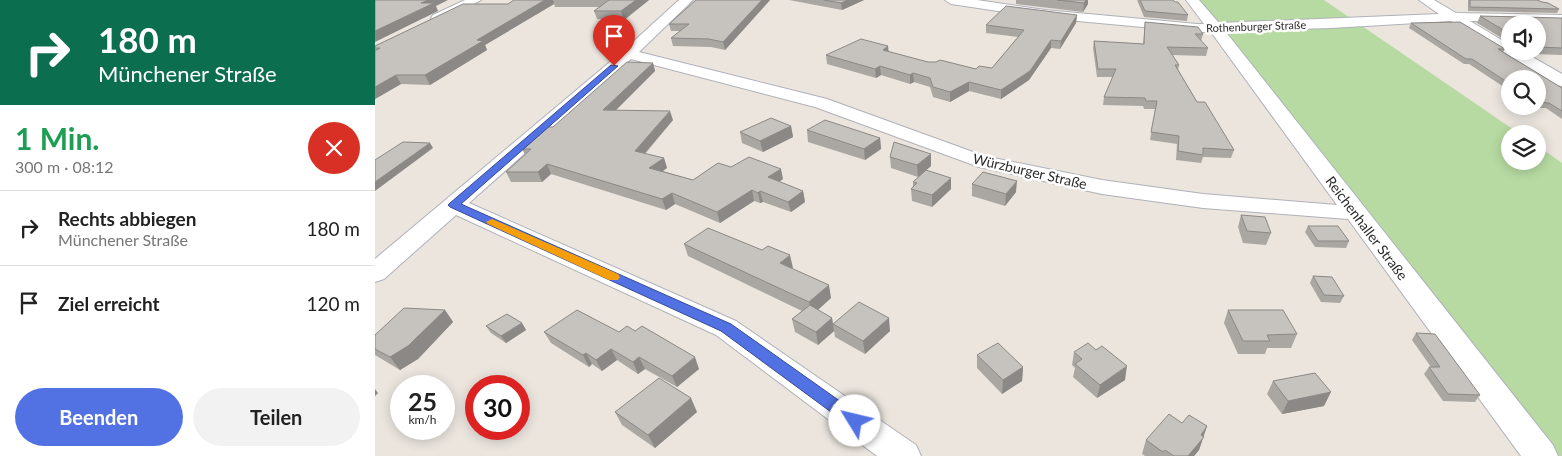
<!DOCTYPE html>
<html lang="de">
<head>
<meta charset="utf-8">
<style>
  :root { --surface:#fff; --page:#f2f2f2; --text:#222; --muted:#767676; --line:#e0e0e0; --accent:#5272e4 }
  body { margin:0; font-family:Lato,sans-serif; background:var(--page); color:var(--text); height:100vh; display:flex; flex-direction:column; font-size:19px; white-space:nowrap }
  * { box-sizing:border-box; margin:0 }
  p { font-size:16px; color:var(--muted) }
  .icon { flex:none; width:28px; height:28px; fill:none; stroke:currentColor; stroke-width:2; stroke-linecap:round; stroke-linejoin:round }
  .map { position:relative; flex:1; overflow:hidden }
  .sheet { display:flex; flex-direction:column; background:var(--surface); width:375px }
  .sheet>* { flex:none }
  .banner { background:#0b6e4f; color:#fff; overflow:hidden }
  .tools { position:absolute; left:1126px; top:15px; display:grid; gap:10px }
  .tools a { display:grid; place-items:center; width:45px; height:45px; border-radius:50%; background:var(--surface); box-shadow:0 2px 12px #0003; font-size:25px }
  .speed { position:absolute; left:15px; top:375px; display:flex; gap:10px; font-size:25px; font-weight:700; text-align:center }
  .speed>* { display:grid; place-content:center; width:65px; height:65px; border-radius:50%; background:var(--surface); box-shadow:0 2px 12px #0003; line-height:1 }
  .speed small { font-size:12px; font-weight:400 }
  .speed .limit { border:8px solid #d22; background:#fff; color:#111 }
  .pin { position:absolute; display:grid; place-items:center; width:42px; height:42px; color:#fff; margin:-51px -21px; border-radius:50% 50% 50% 0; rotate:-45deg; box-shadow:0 0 5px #0007 }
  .pin .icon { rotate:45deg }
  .me { position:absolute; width:55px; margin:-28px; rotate:306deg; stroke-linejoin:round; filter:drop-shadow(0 0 4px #0008) }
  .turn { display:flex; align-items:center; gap:18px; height:105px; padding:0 15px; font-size:22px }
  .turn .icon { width:65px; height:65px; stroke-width:2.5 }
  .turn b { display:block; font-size:35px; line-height:42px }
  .round { display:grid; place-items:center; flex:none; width:52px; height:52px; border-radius:26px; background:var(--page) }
  .head { display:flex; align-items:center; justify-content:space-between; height:85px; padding:0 15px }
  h1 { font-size:30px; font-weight:700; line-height:38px; color:#1e9e55 }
  .cta { display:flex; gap:10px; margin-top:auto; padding:10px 15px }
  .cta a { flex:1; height:58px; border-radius:30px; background:var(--accent); color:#fff; font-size:20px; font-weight:700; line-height:58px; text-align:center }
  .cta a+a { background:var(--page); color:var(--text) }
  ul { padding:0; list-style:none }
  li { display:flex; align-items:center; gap:15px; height:75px; padding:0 15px; border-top:1px solid var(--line) }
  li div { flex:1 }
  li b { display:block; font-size:19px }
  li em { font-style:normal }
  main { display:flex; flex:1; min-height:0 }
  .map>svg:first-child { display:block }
</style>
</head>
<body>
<main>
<section class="sheet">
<div class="banner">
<div class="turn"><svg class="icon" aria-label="right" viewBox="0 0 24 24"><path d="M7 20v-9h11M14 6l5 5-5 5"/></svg><div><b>180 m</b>Münchener Straße</div></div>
</div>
<div class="head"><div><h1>1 Min.</h1><p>300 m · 08:12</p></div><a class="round" style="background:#d93025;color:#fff"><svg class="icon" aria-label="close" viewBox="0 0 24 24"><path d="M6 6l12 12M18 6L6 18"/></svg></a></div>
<ul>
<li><svg class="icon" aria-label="right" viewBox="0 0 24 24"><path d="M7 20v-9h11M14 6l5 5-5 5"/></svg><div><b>Rechts abbiegen</b><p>Münchener Straße</p></div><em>180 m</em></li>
<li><svg class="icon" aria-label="arrive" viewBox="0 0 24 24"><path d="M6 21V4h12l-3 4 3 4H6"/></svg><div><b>Ziel erreicht</b></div><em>120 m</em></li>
</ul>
<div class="cta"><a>Beenden</a><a>Teilen</a></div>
</section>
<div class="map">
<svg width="1187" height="456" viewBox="0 0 1187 456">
  <rect width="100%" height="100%" fill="#ebe5de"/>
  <path fill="#b7daa2" d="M816 0H949L1145 134H1135V161H1162L1163 146 1187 163V456H1166Z"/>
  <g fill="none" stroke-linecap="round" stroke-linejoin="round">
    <g stroke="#afb1b9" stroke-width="2">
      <path id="street" d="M90 0H106L68 21H58L56 18 58 15Z
        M304 0H318L264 52 452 99 609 156 727 180 828 194 962 205 836 32H822L670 18 576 4 570 0H602L670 10 822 24H829L811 0H824L844 23 1064 14 1044 0H1059L1081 13 1187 15V23L1095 21 1135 45V51H1147L1187 74V86L1181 85 1076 21 956 28 850 31 1178 445 1183 456H1146L973 219 828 208 727 194 604 167 440 107 256 59 94 203 361 321 541 445 546 456H502L341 335 81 215 9 279 0 282V259L248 51Z"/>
    </g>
    <use href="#street" fill="#fff" fill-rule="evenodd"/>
  </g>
  <path fill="#aaa7a3" d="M139 0H274L249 20 222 19 219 11 224 7H180L179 4 110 45 112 50 55 85 26 84 0 99V46L133 4Z
    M321 0H395L350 50 336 47 298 46 296 38 305 31H296L294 24Z
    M414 0H489L467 10Z
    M641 0H713V4L708 12 641 4Z
    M762 0H798L813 15 812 21 769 17Z
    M1093 0H1162L1184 9 1182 13 1093 11Z
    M702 15 701 23 685 49 676 48 654 80 626 99 594 91 575 102 558 97 555 87 539 82 535 84 506 75 501 78 452 64 451 55 514 52 553 62H561L601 69 617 68 643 37 611 33V25Z
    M1105 16 1187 18V55L1157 54 1151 51H1162V24H1135V43L1102 23Z
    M770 22 828 34 826 41 833 48 831 56 797 55 804 65 803 70 822 102 859 150 856 158 828 157 826 163 801 160 802 144 775 140 780 109H769L768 106 728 105 729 97 738 77H722L718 48 719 41 768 44Z
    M1036 23 1130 49 1128 52 1187 88V119L1171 108H1160L1157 106H1162V79H1135V91L1094 64H1089L1034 28Z
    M278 63 280 71 241 110 298 120 270 154 289 158 292 168 288 171 318 180 356 167 408 179 404 182 428 191 430 202 416 212 388 202 385 203 379 201 345 223 300 204 291 210 176 174 167 182H136L131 172 150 155 147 149 178 127Z
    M416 126 418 137 388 152 367 143 365 132Z
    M432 130 505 138 506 149 490 160 433 142Z
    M556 154V166L543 177 516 168 515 157Z
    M538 182 576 189 557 207 537 201 536 189 538 186Z
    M597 184 641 192 630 206 597 196Z
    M866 215 896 233 891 245 868 243 863 227Z
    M933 226 974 241 971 248 940 247 930 232Z
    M309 244 418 268 417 269 456 298 443 310 457 318 459 331 443 345 420 332 417 319 427 311 313 256Z
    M938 276 969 296 965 303 946 302 935 283Z
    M70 310 78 322 43 359 25 370 0 355V335Z
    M853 310 922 334 916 348H892L890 354H863L849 323Z
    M147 323 151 330 131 343 116 333 111 326Z
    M458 324 515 331 490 354 460 337Z
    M169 332H244L324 369 302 387 270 369 263 374 242 360 227 371 217 364 214 367 176 343Z
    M1041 333 1105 395 1100 402 1068 401 1049 374 1054 367H1056L1037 340Z
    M721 350 750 380 722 398 698 377 700 368 697 365 699 352Z
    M602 355 648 367 647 381 627 394 602 368Z
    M898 381 949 406 907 414 892 394Z
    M240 412H322L280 448 247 425Z
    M807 423 832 426 824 450 819 456H770L767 454 771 440Z"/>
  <path fill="#8b8885" d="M53 0H73L61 6 63 11 0 42V31L46 3Z
    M170 0H178L179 4 110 45 112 50 55 85 50 75 102 40Z
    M261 0H274L249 20 246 11Z
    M387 0H395L350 50 348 42Z
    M473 0H489L467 10 466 3Z
    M711 0H713V4L708 12 709 3Z
    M702 15 701 23 685 49 686 41Z
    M676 40V48L654 80 626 99V90Z
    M513 46 514 54 508 50Z
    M278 63 280 71 232 119 228 110Z
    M505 66 506 75 501 78 500 69Z
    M538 73 539 82 535 84V75Z
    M21 75 26 84 0 99V87Z
    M594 82V91L575 102V92Z
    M295 111 298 120 263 161 260 151Z
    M416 126 418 137 388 152 385 141Z
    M505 138 506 149 490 160 489 149Z
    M55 143 58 148 0 191V182Z
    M556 154V166L543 177 542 165Z
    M289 158 292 168 278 178 274 168Z
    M172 164 176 174 167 182 163 172Z
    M406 169 408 179 395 188 393 177Z
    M576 178V189L557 207V195Z
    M642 181 641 192 630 206 631 194Z
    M377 190 379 201 345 223 342 212Z
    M385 191 388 202 385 203 383 193Z
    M428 191 430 202 416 212 413 202Z
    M297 193 300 204 291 210 287 199Z
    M415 255 418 268 408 276 405 263Z
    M454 285 456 298 437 315 434 302Z
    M70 310 78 322 43 359 25 370 15 357Z
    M457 318 459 331 443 345 441 332Z
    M514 318 515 331 490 354 488 341Z
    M147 323 151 330 131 343 126 336Z
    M236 349 242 360 227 371 221 360Z
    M211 353 217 364 214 367 208 355Z
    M264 357 270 369 263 374 258 362Z
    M320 357 324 369 302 387 297 376Z
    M752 366 750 380 722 398 725 385Z
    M648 367 647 381 627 394 628 380Z
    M0 389 3 393 0 396Z
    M956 392 949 406 907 414 913 401Z
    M316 398 322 412 280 448 273 435Z
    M832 426 824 450 819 456H813Z"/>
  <path fill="#c6c2be" stroke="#8b8885" d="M0 0H53L46 3H59L0 31Z
    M139 0H170L102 40 108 41 50 75H21L0 87V51L5 48H0V46L88 4H133Z
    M234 0H261L246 11H219Z
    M321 0H387L348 42 334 39 296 38 314 24H294Z
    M449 0H473L466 3Z
    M682 0H711L709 3Z
    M765 0H798L800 2H803L813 15 770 11Z
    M1095 0H1162L1167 2 1173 3 1184 9 1095 7Z
    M631 6 702 15 686 41 676 40 655 71 626 90 594 82 575 92 558 87 555 78 538 73 535 75 505 66 500 69 451 55 486 39 513 46 508 50 553 62H561L565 60 601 69 604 66 617 68 649 30 611 25Z
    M1105 16 1187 18V48L1162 47V24H1135V34Z
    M770 22 823 27 828 34H820L833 48 792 47 804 65H800L822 102H830L859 150 828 148V155L803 151 804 136 776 132 782 101H771L770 98 729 97 741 69H723L719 41 769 44Z
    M1085 22 1130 49H1123L1187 88V111L1174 103 1162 102V79H1135V84L1097 59H1091L1036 23Z
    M252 62 278 63 228 110 295 111 260 151 289 158 274 168 318 180 343 163 356 167 374 157 406 169 393 177 428 191 413 202 385 191 383 193 377 190 342 212 297 193 287 199 172 164 163 172H131L156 149H147L173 127H178Z
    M396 118 416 126 385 141 365 132Z
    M450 120 505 138 489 149 432 130Z
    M28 142 55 143 0 182V160Z
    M519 142 556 154 542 165 515 157Z
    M551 170 576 178 557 195 536 189 542 183 538 182Z
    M608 172 642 181 631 194 597 184Z
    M866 215 890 217 896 233 872 231Z
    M933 226H963L974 241H943Z
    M333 228 387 250 393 246 415 255 405 263 454 285 434 302 309 244Z
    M938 276 957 277 969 296 949 295Z
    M484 302 514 318 488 341 458 324Z
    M435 305 457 318 441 332 417 319Z
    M29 308 70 310 33 346 15 357 0 349V335Z
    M202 310 244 332 252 326 260 331 267 326 320 357 297 376 264 357 258 362 236 349 221 360 211 353 208 355 169 332Z
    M853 310H908L922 334 892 335 895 341H868Z
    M132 314 147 323 126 336 111 326Z
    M1041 333 1060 334 1105 395 1073 394 1054 367H1065Z
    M623 343 648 367 628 380 602 355Z
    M713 343 721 350 727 346 752 366 725 385 700 364 707 359 699 352Z
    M940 373 956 392 913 401 898 381Z
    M284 378 316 398 273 435 240 412Z
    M794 414 807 423 814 415 832 426 826 435 829 437 813 456H799L790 450 788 452 771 440Z"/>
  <path fill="#5272e4" stroke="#354a94" d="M236 65 243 66 86 204 356 324 486 416 488 421 486 426 480 428 475 426 346 331 75 207 73 205 75 203Z"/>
  <path fill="#f59e0b" d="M117 219 243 274 245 277 243 280H234L113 224 111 222Z"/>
  <g text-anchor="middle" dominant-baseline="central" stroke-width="5" stroke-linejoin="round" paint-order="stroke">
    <g font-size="11" fill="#2b2b2b" stroke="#fff">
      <text transform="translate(881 26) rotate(-2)">Rothenburger Straße</text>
    </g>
    <g font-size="14" fill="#2b2b2b" stroke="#fff">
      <text transform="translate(655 171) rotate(13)">Würzburger Straße</text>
      <text transform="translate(992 228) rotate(53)">Reichenhaller Straße</text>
    </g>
  </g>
</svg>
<div class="tools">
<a><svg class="icon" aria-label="sound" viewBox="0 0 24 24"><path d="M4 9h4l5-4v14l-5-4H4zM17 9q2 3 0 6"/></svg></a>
<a><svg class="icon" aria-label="search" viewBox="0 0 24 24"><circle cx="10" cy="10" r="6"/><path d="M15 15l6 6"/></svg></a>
<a><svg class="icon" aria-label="layers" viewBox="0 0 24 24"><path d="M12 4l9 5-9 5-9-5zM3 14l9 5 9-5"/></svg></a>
</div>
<div class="speed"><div>25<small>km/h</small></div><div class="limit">30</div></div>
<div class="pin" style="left:239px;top:66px;background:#d93025"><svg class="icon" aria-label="arrive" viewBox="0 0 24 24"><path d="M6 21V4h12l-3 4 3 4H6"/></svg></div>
<svg class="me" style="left:480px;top:421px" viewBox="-20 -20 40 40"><circle r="19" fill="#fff"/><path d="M0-13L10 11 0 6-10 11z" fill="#5272e4"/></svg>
</div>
</main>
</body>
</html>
